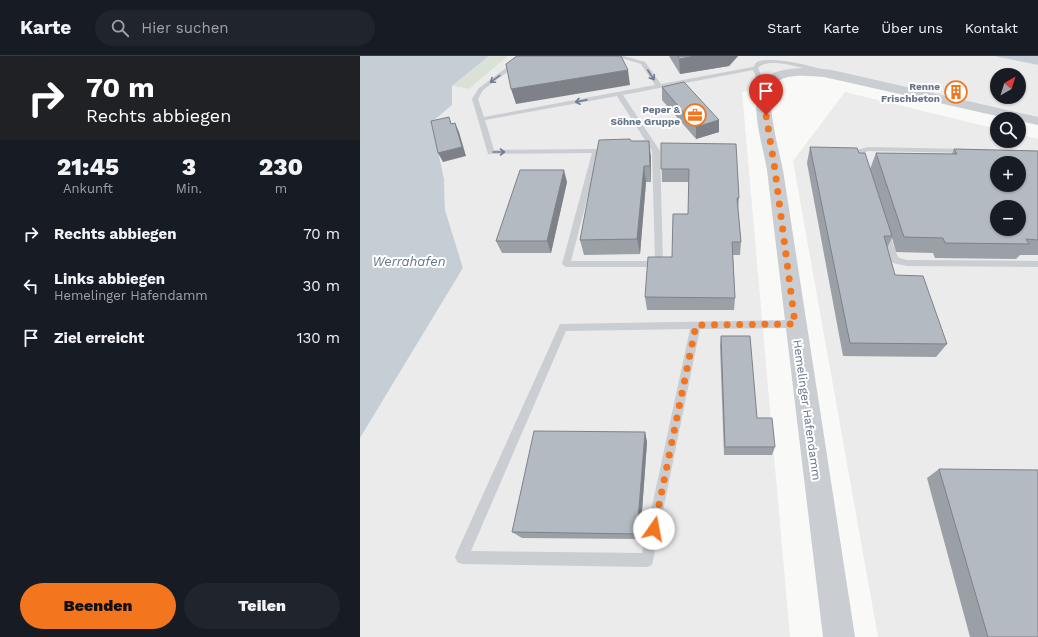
<!DOCTYPE html>
<html lang="de">
<head>
<meta charset="utf-8">
<style>
  :root { --surface:#171b24; --page:#20242c; --text:#f1f3f6; --muted:#9ea1a6; --line:#363941; --accent:#f3751e }
  body { margin:0; font-family:"Work Sans",sans-serif; background:var(--page); color:var(--text); height:100vh; display:flex; flex-direction:column; font-size:15px; white-space:nowrap }
  * { box-sizing:border-box; margin:0 }
  p { font-size:13px; color:var(--muted) }
  .icon { flex:none; width:22px; height:22px; fill:none; stroke:currentColor; stroke-width:2; stroke-linecap:round; stroke-linejoin:round }
  .map { position:relative; flex:1; overflow:hidden }
  .details { display:flex; flex-direction:column; background:var(--surface); width:360px }
  .details>* { flex:none }
  .hud { background:#202124; color:#fff; overflow:hidden }
  .needle { width:26px; rotate:39deg }
  .controls { position:absolute; left:630px; top:12px; display:grid; gap:8px }
  .controls a { display:grid; place-items:center; width:36px; height:36px; border-radius:50%; background:var(--surface); box-shadow:0 1px 3px #0004; font-size:20px }
  .pin { position:absolute; display:grid; place-items:center; width:34px; height:34px; color:#fff; margin:-41px -17px; border-radius:50% 50% 50% 0; rotate:-45deg; box-shadow:0 0 4px #0007 }
  .pin .icon { rotate:45deg }
  .me { position:absolute; width:44px; margin:-22px; rotate:12deg; stroke-linejoin:round; filter:drop-shadow(0 0 3px #0008) }
  .turn { display:flex; align-items:center; gap:14px; height:84px; padding:0 20px; font-size:18px }
  .turn .icon { width:52px; height:52px; stroke-width:2.5 }
  .turn b { display:block; font-size:28px; line-height:34px }
  .eta { display:flex; justify-content:space-evenly; align-items:center; height:68px; text-align:center }
  .eta b { font-size:24px; font-weight:800; line-height:28px }
  .action { display:flex; gap:8px; margin-top:auto; padding:8px 20px }
  .action a { flex:1; height:46px; border-radius:24px; background:var(--accent); color:#111; font-size:16px; font-weight:800; line-height:46px; text-align:center }
  .action a+a { background:var(--page); color:var(--text) }
  ul { padding:0; list-style:none }
  li { display:flex; align-items:center; gap:12px; height:52px; padding:0 20px }
  li div { flex:1 }
  li b { display:block; font-size:15px }
  li em { font-style:normal }
  header { display:flex; align-items:center; gap:24px; box-sizing:border-box; height:56px; padding:0 20px; background:var(--surface); border-bottom:1px solid var(--line) }
  header strong { font-size:19px }
  nav { display:flex; gap:22px; margin-inline-start:auto; font-size:14px }
  .search { width:280px; height:36px; background:var(--page); display:flex; align-items:center; gap:10px; box-sizing:border-box; padding:0 14px; border-radius:22px; color:var(--muted); font-size:15px }
  main { display:flex; flex:1; min-height:0 }
  .map>svg:first-child { display:block }
</style>
</head>
<body>
<header>
<strong>Karte</strong>
<div class="search"><svg class="icon" aria-label="search" viewBox="0 0 24 24"><circle cx="10" cy="10" r="6"/><path d="M15 15l6 6"/></svg>Hier suchen</div>
<nav><a>Start</a><a>Karte</a><a>Über uns</a><a>Kontakt</a></nav>
</header>
<main>
<section class="details">
<div class="hud">
<div class="turn"><svg class="icon" aria-label="right" viewBox="0 0 24 24"><path d="M7 20v-9h11M14 6l5 5-5 5"/></svg><div><b>70 m</b>Rechts abbiegen</div></div>
</div>
<div class="eta">
<div><b>21:45</b><p>Ankunft</p></div>
<div><b>3</b><p>Min.</p></div>
<div><b>230</b><p>m</p></div>
</div>
<ul>
<li><svg class="icon" aria-label="right" viewBox="0 0 24 24"><path d="M7 20v-9h11M14 6l5 5-5 5"/></svg><div><b>Rechts abbiegen</b></div><em>70 m</em></li>
<li><svg class="icon" aria-label="left" viewBox="0 0 24 24"><path d="M17 20v-9H6M10 6l-5 5 5 5"/></svg><div><b>Links abbiegen</b><p>Hemelinger Hafendamm</p></div><em>30 m</em></li>
<li><svg class="icon" aria-label="arrive" viewBox="0 0 24 24"><path d="M6 21V4h12l-3 4 3 4H6"/></svg><div><b>Ziel erreicht</b></div><em>130 m</em></li>
</ul>
<div class="action"><a>Beenden</a><a>Teilen</a></div>
</section>
<div class="map">
<svg width="678" height="581" viewBox="0 0 678 581">
  <rect width="100%" height="100%" fill="#f9faf7"/>
  <path fill="#eaebea" fill-rule="evenodd" d="M148 0H634L678 9V67L471 17 437 14 400 33 382 36 430 581H0V382L103 212 85 154 84 123 72 66 92 49V30L109 33ZM637 19H659V41H637Z
    M485 36 637 73V85H659V78L678 83V581H518L433 105ZM637 107H659V129H637ZM637 151H659V173H637Z"/>
  <path fill="#dae2d8" d="M129 0H148L109 33 92 30Z"/>
  <path fill="#c6ced5" d="M0 0H129L92 30V49L72 66 84 123 85 154 103 212 0 382Z
    M634 0H678V9Z"/>
  <g fill="none" stroke-linecap="round" stroke-linejoin="round">
    <path fill="#cacdd1" fill-rule="evenodd" d="M162 0H169L123 34 118 43 124 61 295 29 281 8 255 0H264L285 6 301 28 393 11C395 9 395 7 397 6 407 0 454 9 463 15L460 17C446 13 408 0 398 12L407 33 404 35 401 33 393 14 263 39 300 95 303 208 299 211H206L202 208 232 97 128 98 112 43 119 32ZM257 40 292 95 295 205H211L239 97 246 95 242 93 134 94 125 64Z
      M508 91 606 93 610 95 606 97 508 95 504 97 507 109 503 111H500L496 97 497 94Z
      M524 172C531 175 534 195 539 202L547 204 678 205V211L547 210 533 207 527 197 520 175Z
      M435 264 438 265 440 268 438 271 435 272 340 273 292 509 287 511 102 508 97 506 95 501 97 496 200 268ZM330 273 282 497 111 495 206 275Z"/>
    <path fill="#cacdd1" fill-rule="evenodd" d="M455 12 472 14 678 61V69L659 65V63H650L464 21C450 20 424 16 414 29 404 41 420 98 423 114L495 581H463L407 114C403 91 393 60 397 37 398 30 403 23 409 19 422 12 440 12 455 12Z"/>
  </g>
  <path fill="#9ba0a7" d="M309 0H378L369 10 320 18Z
    M302 31 359 76 336 83 302 44Z
    M271 85 291 101V126H286L280 198 224 199 220 184Z
    M301 87 379 142 378 153 381 186 380 199H373L375 242 374 254H287L285 241 312 201 328 158 329 126H302Z
    M450 91 499 97 519 141 510 113 516 97 592 98 594 93 678 95V199H660L656 203 575 202 573 197 536 196 532 182 527 192 535 219 587 288 576 301 483 300 447 107Z
    M207 126 191 197H142L136 185Z
    M361 280 397 362 415 391 412 399H364L360 290Z
    M285 376 287 386 280 483 162 482 152 476Z
    M579 413 678 581H610L567 422Z"/>
  <path fill="#7e8288" d="M336 0H378L369 10 320 18 319 3Z
    M268 14 270 29 156 48 151 33Z
    M359 64V76L336 83V71Z
    M95 67 99 76 106 100 83 106 78 97Z
    M289 85 291 101V126L290 110Z
    M284 110 286 126 280 198 277 183Z
    M204 114 207 126 191 197 187 185Z
    M285 376 287 386 280 483 277 478Z"/>
  <path fill="#b4bac2" stroke="#7e8288" fill-rule="evenodd" d="M157 0H261L268 14 151 33 146 8Z
    M318 0H336L319 3Z
    M324 26 359 64 336 71 302 31Z
    M89 61 91 68 95 67 102 91 78 97 71 65Z
    M270 83 271 85H289L290 110H284L277 183 220 184 239 84Z
    M301 87 376 88 379 142H377L381 186H372L375 242 285 241 288 201H312L313 158H328L329 113H301Z
    M450 91 497 92 499 97H505L532 180H524L535 219 563 220 587 288 490 287Z
    M594 93 678 95V184L666 183 669 188 585 187 583 182 544 181 516 97 597 98ZM637 107H659V129H637ZM637 151H659V173H637Z
    M160 114H204L187 185H136Z
    M361 280H390L397 362H412L415 391H365Z
    M174 375 285 376 277 478 152 476Z
    M579 413 678 414V581H628Z"/>
  <defs><path id="oneway-shaft" d="M-6 0H5M1.5-3L5.5 0L1.5 3" fill="none" stroke-width="1.6" stroke-linecap="round" stroke-linejoin="round"/></defs>
  <g stroke="#707d92">
    <use href="#oneway-shaft" transform="translate(291 19) rotate(57)"/>
    <use href="#oneway-shaft" transform="translate(135 23) rotate(144)"/>
    <use href="#oneway-shaft" transform="translate(221 45) rotate(169)"/>
    <use href="#oneway-shaft" transform="translate(139 96)"/>
  </g>
  <g fill="none" stroke-linecap="round" stroke-linejoin="round">
    <path stroke="#f3751e" stroke-width="7" stroke-dasharray="0 12.6" d="M294 473 336 269 435 268 415 114 406 59"/>
  </g>
  <defs>
    <g id="building-ring" transform="scale(1.15)"><circle r="9.5" fill="#fff" stroke="#f3751e" stroke-width="1.5"/><path d="M-4-6H4V6H1V3H-1V6H-4ZM-2.5-4.3h1.7v1.8h-1.7ZM.8-4.3h1.7v1.8H.8ZM-2.5-1h1.7V.8h-1.7ZM.8-1h1.7V.8H.8Z" fill="#f3751e"/></g>
    <g id="office-ring" transform="scale(1.15)"><circle r="9.5" fill="#fff" stroke="#f3751e" stroke-width="1.5"/><path d="M-6-3h4V-5.5h4V-3h4V5H-6ZM-1-4.5V-3h2v-1.5ZM-6 0V1H6V0Z" fill="#f3751e"/></g>
  </defs>
  <g fill-rule="evenodd">
    <use href="#building-ring" x="596" y="36"/>
    <use href="#office-ring" x="335" y="59"/>
  </g>
  <g text-anchor="middle" dominant-baseline="central" stroke-width="4" stroke-linejoin="round" paint-order="stroke">
    <g font-size="10" font-weight="bold" fill="#66748b" stroke="#fff" text-anchor="end">
      <text x="580" y="30">Renne<tspan x="580" dy="12">Frischbeton</tspan></text>
      <text x="320" y="53">Peper &amp;<tspan x="320" dy="12">Söhne Gruppe</tspan></text>
    </g>
    <g font-size="12" fill="#66748b" stroke="#fff">
      <text transform="translate(447 354) rotate(82)">Hemelinger Hafendamm</text>
    </g>
    <g font-size="13" font-style="italic" fill="#627686" stroke="#fff">
      <text x="49" y="205">Werrahafen</text>
    </g>
  </g>
</svg>
<div class="controls">
<a><svg class="needle" viewBox="-14 -14 28 28"><path d="M0-13l5 13h-10z" fill="#e53935"/><path d="M0 13l5-13h-10z" fill="#9ea1a6"/></svg></a>
<a><svg class="icon" aria-label="search" viewBox="0 0 24 24"><circle cx="10" cy="10" r="6"/><path d="M15 15l6 6"/></svg></a>
<a>+</a>
<a>−</a>
</div>
<div class="pin" style="left:406px;top:59px;background:#d93025"><svg class="icon" aria-label="arrive" viewBox="0 0 24 24"><path d="M6 21V4h12l-3 4 3 4H6"/></svg></div>
<svg class="me" style="left:294px;top:473px" viewBox="-20 -20 40 40"><circle r="19" fill="#fff"/><path d="M0-13L10 11 0 6-10 11z" fill="#f3751e"/></svg>
</div>
</main>
</body>
</html>
